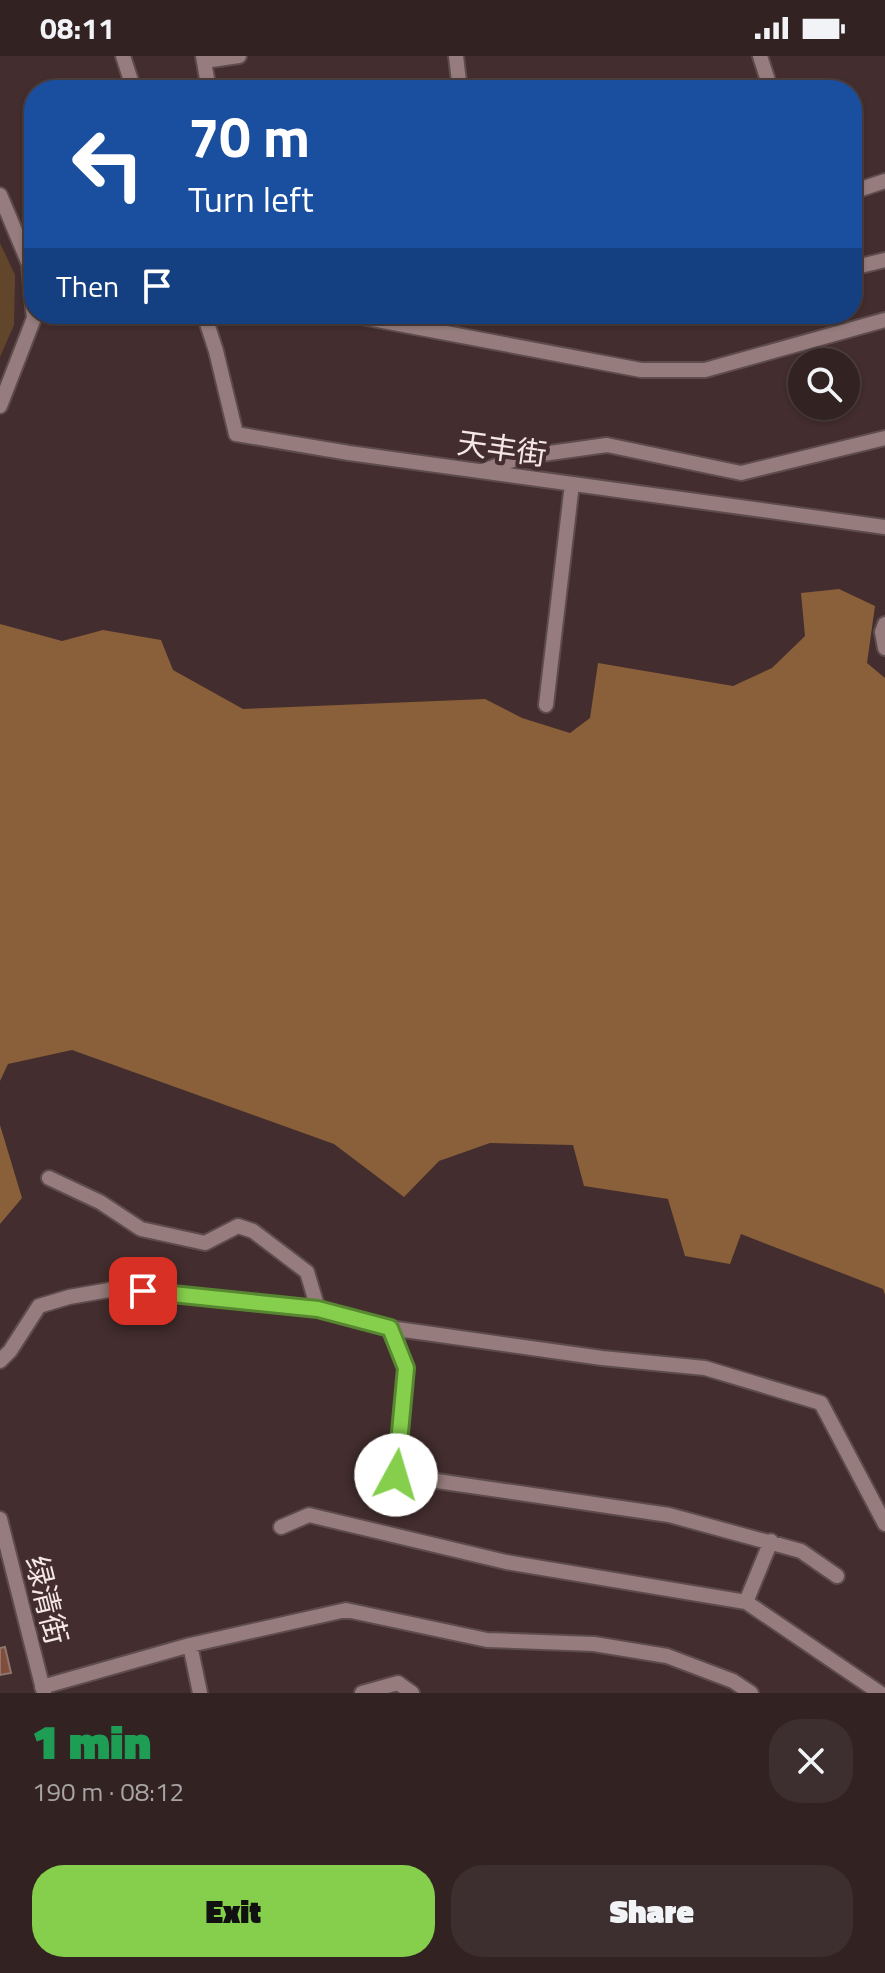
<!DOCTYPE html>
<html lang="en">
<head>
<meta charset="utf-8">
<style>
  :root { --surface:#322222; --page:#3d2f2f; --text:#f1f3f6; --muted:#a8a4a5; --line:#4d3f40; --accent:#86cf4c }
  body { margin:0; font-family:"Titillium Web","Noto Sans SC",sans-serif; background:var(--page); color:var(--text); height:100vh; display:flex; flex-direction:column; font-size:30px; white-space:nowrap }
  * { box-sizing:border-box; margin:0 }
  p { font-size:26px; color:var(--muted) }
  .icon { flex:none; width:44px; height:44px; fill:none; stroke:currentColor; stroke-width:2; stroke-linecap:round; stroke-linejoin:round }
  .map { position:relative; height:1637px; overflow:hidden }
  .side { display:flex; flex-direction:column; background:var(--surface); flex:1 }
  .side>* { flex:none }
  .hud { position:absolute; left:24px; top:24px; width:838px; height:244px; border-radius:32px; box-shadow:0 2px 6px #0004,0 0 0 2px var(--line); background:#1a4fa0; color:#fff; overflow:hidden }
  .buttons { position:absolute; left:788px; top:292px; display:grid; gap:16px }
  .buttons a { display:grid; place-items:center; width:72px; height:72px; border-radius:50%; background:var(--surface); box-shadow:0 2px 6px #0004,0 0 0 2px var(--line); font-size:40px }
  .pin { position:absolute; display:grid; place-items:center; width:68px; height:68px; color:#fff; margin:-34px; border-radius:16px; box-shadow:0 4px 12px #0006 }
  .me { position:absolute; width:88px; margin:-44px; rotate:6deg; stroke-linejoin:round; filter:drop-shadow(0 0 6px #0008) }
  .turn { display:flex; align-items:center; gap:28px; height:168px; padding:0 32px; font-size:36px }
  .turn .icon { width:104px; height:104px; stroke-width:2.5 }
  .turn b { display:block; font-size:56px; line-height:68px }
  .then { display:flex; align-items:center; height:76px; padding:0 32px; background:#0003; gap:16px; font-size:30px }
  .round { display:grid; place-items:center; flex:none; width:84px; height:84px; border-radius:32px; background:var(--page) }
  .headline { display:flex; align-items:center; justify-content:space-between; height:136px; padding:0 32px }
  h1 { font-size:48px; font-weight:800; line-height:60px; color:#1e9e55 }
  .button { display:flex; gap:16px; margin-top:auto; padding:16px 32px }
  .button a { flex:1; height:92px; border-radius:32px; background:var(--accent); color:#111; font-size:32px; font-weight:800; line-height:92px; text-align:center }
  .button a+a { background:var(--page); color:var(--text) }
  .status { display:flex; justify-content:space-between; align-items:center; height:56px; padding:0 40px; background:var(--surface); direction:ltr }
  .status svg { height:22px; fill:currentColor }
  .map>svg:first-child { display:block }
</style>
</head>
<body>
<div class="status"><b>08:11</b><svg viewBox="0 0 49 12"><path d="M0 12V9h3v3zM5 12V6h3v6zM10 12V3h3v9zM15 12V0h3v12zM26 1h20v11H26zM47 4h2v5h-2z"/></svg></div>
<div class="map">
<svg width="885" height="1637" viewBox="0 0 885 1637">
  <rect width="100%" height="100%" fill="#432d2e"/>
  <path fill="#62462c" d="M0 187 15 219 14 269 0 301Z"/>
  <path fill="#896039" d="M839 533 875 550 867 607 885 622V1239L883 1233 741 1178 730 1208 685 1200 668 1143 584 1130 573 1089 490 1087 439 1105 404 1141 334 1088 72 994 8 1008 0 1025V568L62 585 103 574 161 584 173 614 243 653 485 643 522 662 570 677 590 662 598 607 733 630 772 612 805 580 801 537Z
    M0 1069 22 1142 0 1168Z"/>
  <path fill="#824e3b" stroke="#8d766d" stroke-width="2" d="M5 1591 11 1617 0 1619V1592Z"/>
  <g fill="none" stroke-linecap="round" stroke-linejoin="round">
    <g stroke="#5e4c4c" stroke-width="18">
      <path id="street" d="M123 0 134 34
        M203 0 209 34
        M456 0 460 34
        M760 0 771 34
        M204 5 239 0
        M852 136 885 125
        M0 139 29 208 34 262 0 350
        M852 212 885 204
        M204 258 216 295 236 378 349 397 885 471
        M346 258 641 314H705L885 264
        M652 258 671 261 683 258
        M485 414 521 401 607 389 741 417 885 382
        M885 568 882 576 885 592
        M546 649 572 428
        M49 1122 100 1146 141 1173 205 1187 238 1170 253 1175 307 1216 318 1253
        M390 1272 406 1312 396 1419 669 1459 801 1495 837 1520
        M0 1305 10 1295 39 1250 69 1241 115 1233 318 1253 390 1272 602 1302 705 1312 821 1347 885 1468
        M0 1463 44 1637
        M281 1471 309 1459 506 1506 746 1546 880 1637
        M746 1546 771 1485
        M190 1589 200 1637
        M42 1631 190 1589 346 1554 487 1584 594 1588 667 1600 733 1625 751 1637
        M362 1637 398 1627 412 1637"/>
    </g>
    <use href="#street" stroke="#967c7c" stroke-width="14"/>
  </g>
  <g fill="none" stroke-linecap="round" stroke-linejoin="round">
    <g stroke="#578731" stroke-width="20">
      <path id="route" d="M143 1235 318 1253 390 1272 406 1312 396 1419"/>
    </g>
    <use href="#route" stroke="#86cf4c" stroke-width="14"/>
  </g>
  <g text-anchor="middle" dominant-baseline="central" stroke-width="8" stroke-linejoin="round" paint-order="stroke">
    <g font-size="30" fill="#f6e7e7" stroke="#432d2e">
      <text transform="translate(502 392) rotate(8)">天丰街</text>
      <text transform="translate(47 1544) rotate(76)">绿清街</text>
    </g>
  </g>
</svg>
<div class="buttons">
<a><svg class="icon" aria-label="search" viewBox="0 0 24 24"><circle cx="10" cy="10" r="6"/><path d="M15 15l6 6"/></svg></a>
</div>
<div class="pin" style="left:143px;top:1235px;background:#d93025"><svg class="icon" aria-label="arrive" viewBox="0 0 24 24"><path d="M6 21V4h12l-3 4 3 4H6"/></svg></div>
<svg class="me" style="left:396px;top:1419px" viewBox="-20 -20 40 40"><circle r="19" fill="#fff"/><path d="M0-13L10 11 0 6-10 11z" fill="#86cf4c"/></svg>
<div class="hud">
<div class="turn"><svg class="icon" aria-label="left" viewBox="0 0 24 24"><path d="M17 20v-9H6M10 6l-5 5 5 5"/></svg><div><b>70 m</b>Turn left</div></div>
<div class="then">Then<svg class="icon" aria-label="arrive" viewBox="0 0 24 24"><path d="M6 21V4h12l-3 4 3 4H6"/></svg></div>
</div>
</div>
<section class="side">
<div class="headline"><div><h1>1 min</h1><p>190 m · 08:12</p></div><a class="round"><svg class="icon" aria-label="close" viewBox="0 0 24 24"><path d="M6 6l12 12M18 6L6 18"/></svg></a></div>
<div class="button"><a>Exit</a><a>Share</a></div>
</section>
</body>
</html>
